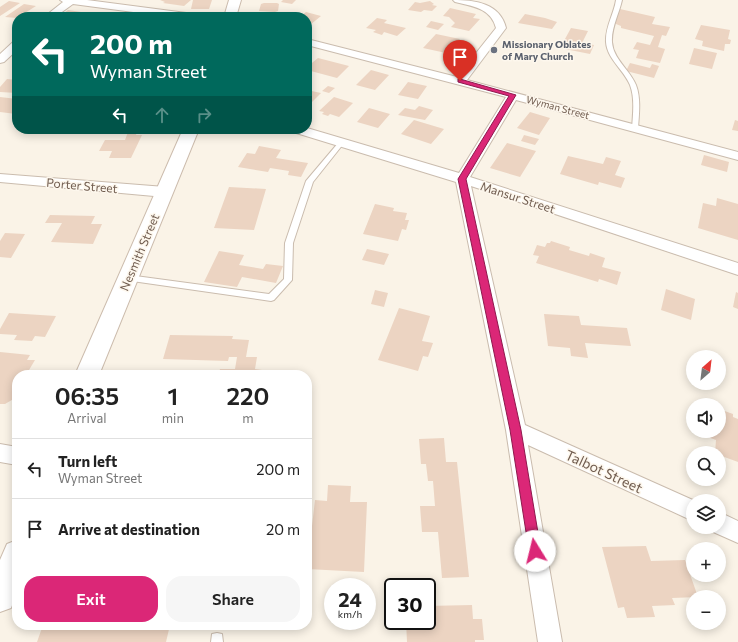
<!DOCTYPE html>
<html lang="en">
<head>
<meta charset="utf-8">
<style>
  :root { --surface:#fff; --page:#f6f6f6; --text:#222; --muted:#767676; --line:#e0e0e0; --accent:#db2777 }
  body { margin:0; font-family:Commissioner,sans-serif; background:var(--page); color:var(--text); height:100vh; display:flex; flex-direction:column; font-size:15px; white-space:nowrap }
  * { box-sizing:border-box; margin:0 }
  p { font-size:13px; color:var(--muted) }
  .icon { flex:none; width:22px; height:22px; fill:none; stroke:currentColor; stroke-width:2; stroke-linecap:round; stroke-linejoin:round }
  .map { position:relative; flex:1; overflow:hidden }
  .drawer { position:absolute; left:12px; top:370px; width:300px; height:260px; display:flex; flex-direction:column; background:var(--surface); border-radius:16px; box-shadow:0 2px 10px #0003 }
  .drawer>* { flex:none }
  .top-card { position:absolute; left:12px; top:12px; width:300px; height:122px; border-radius:16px; box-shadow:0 2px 10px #0003; background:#00695c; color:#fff; overflow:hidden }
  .needle { width:26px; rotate:28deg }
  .fabs { position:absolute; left:686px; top:350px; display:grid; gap:8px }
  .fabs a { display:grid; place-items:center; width:40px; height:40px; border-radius:50%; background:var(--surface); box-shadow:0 2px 10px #0003; font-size:20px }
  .speed { position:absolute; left:324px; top:578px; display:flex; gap:8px; font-size:20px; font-weight:700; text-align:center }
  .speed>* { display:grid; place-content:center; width:52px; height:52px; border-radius:50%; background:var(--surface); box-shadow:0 2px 10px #0003; line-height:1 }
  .speed small { font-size:10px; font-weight:400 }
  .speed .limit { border:2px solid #111; border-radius:6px; background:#fff; color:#111 }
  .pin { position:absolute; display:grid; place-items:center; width:34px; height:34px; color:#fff; margin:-41px -17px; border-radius:50% 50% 50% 0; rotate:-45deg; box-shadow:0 0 4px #0007 }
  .pin .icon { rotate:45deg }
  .me { position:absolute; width:44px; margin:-22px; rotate:351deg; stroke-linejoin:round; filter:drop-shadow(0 0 3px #0008) }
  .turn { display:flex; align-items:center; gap:14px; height:84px; padding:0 12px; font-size:18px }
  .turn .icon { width:52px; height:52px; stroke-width:2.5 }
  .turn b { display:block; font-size:28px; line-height:34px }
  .lanes { display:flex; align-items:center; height:38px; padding:0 12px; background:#0003; justify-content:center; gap:20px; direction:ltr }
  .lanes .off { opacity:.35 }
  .eta { display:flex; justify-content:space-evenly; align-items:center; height:68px; text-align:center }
  .eta b { font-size:24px; font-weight:600; line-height:28px }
  .cta { display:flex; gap:8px; margin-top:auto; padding:8px 12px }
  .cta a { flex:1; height:46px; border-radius:16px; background:var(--accent); color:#fff; font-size:16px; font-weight:600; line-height:46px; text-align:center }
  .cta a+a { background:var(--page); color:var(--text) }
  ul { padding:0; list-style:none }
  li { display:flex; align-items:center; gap:12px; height:60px; padding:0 12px; border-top:1px solid var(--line) }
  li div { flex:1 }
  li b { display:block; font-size:15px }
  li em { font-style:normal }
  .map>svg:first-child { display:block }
</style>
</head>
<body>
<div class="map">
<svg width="738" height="642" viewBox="0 0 738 642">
  <rect width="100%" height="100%" fill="#faf3e7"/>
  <path fill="#ecd4c2" d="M160 0H191L184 6 163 3 165 2Z
    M193 0H212L209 9H191Z
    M283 0H296L292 4 281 2Z
    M9 1 20 3 0 16V7Z
    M430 1 434 4 432 5 437 6 432 11 424 10 421 12 408 10 415 2 420 3Z
    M264 3H277L279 4 278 11 275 12 259 11 261 4Z
    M24 4 36 6 17 18 5 17Z
    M450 8 476 14 473 18 480 19 469 31 451 27 455 23 449 17 443 16Z
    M620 9 655 17 652 24 670 27 666 36 662 35 658 47 665 49 660 63 636 58 639 50 633 49 637 42 650 45 654 36 621 28V26L616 24 614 22Z
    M68 10 81 12 74 17H59Z
    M306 12 321 16 310 25H307V17H300Z
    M525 14 545 18 557 22 552 29 518 23Z
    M377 18 387 20 384 23 406 28 397 36 384 32 382 35 373 32 376 30 366 28Z
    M431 21 444 24 438 30 426 27Z
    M701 25 730 30 728 39 731 40 730 44H725L724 51 702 46 703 41 695 39Z
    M571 28 588 31 582 43 594 45 590 54 560 48Z
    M436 34 460 39 457 43 461 44 456 51 449 50 446 53 423 48Z
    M694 48 717 53 712 69 689 64Z
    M318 58 349 66 337 78 307 70V67Z
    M630 63 650 68 652 64 659 66 654 78 626 71Z
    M371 70 389 75 375 90 356 85Z
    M7 79 17 80V93L0 92V87Z
    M408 82 427 86 418 99 398 95Z
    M328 86 335 88 329 93 322 91Z
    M307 90 321 93 307 107Z
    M0 97 17 99 15 103H17L16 114 0 112Z
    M334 97 353 103 339 117 330 114 328 116 322 114 324 112 319 111Z
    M419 106 433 110 425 120 398 115 405 108 415 110Z
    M369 108 390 114 378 128 357 122Z
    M530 112 550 118 539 135 517 128Z
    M414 120 444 129 431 144 401 134Z
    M735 120 738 121V131L732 130Z
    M128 132H137L136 135H142L131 158H109L112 151H99L105 140H125Z
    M524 135 539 139 535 145 521 141Z
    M507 143 536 151 520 177 490 168Z
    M259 146 281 150 276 158 308 163 301 177 288 175 289 171 270 168 268 172 238 167 247 153 255 154Z
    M704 155 729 162 727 172 701 165Z
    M568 156 603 164 606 157 621 161 615 175 625 178 621 188 599 182 598 185 560 174Z
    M229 187 266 189 254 230 214 228Z
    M717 198 738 204V240L698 228 703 203 716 206Z
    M375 204 394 208 393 211 407 213 405 220H409L406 230 402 229 398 241 363 234Z
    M50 215 95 216 91 224H102L93 244 51 242 62 223H45Z
    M5 233 25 234 11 258 0 257V241Z
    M551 241 570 247 569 250 589 256 590 253 605 258 602 267 621 272 617 285 599 279 598 282 536 263 539 256 533 255 537 245 545 247 547 243H550Z
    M367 249 389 254 384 265 362 260Z
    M219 251 244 255 239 265 263 269 266 264 283 266 276 283 242 277 237 287 204 282Z
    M666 289 695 299 691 320 661 310Z
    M375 290 388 293 384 307 371 304Z
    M736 292 738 293V309L733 307Z
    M399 308 430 316 422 341 433 343 428 357 423 356 418 371 378 360Z
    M9 313 56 316 45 337 35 336 32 341 14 340 17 335 0 334V329Z
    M544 314 579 316 581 325 627 328 631 346 585 343 588 358 571 356 570 348 548 346Z
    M170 335 233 336 232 339 249 340 246 357H257L255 369 262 370 261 375H218L220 369H235L237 357H229L228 361 163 359Z
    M0 352 30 355 27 360H35L26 375H17V397L5 404H0Z
    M719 409 733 414V417L738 419V462L719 455V453H715L716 440 705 436V431H719Z
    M444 438 446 462H457L469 577 442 578 438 532H422L420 506H435L433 481H428L426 464H421L419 439Z
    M328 485 351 486 350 502H367L364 572 307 569 315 500 327 501Z
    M646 546 651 561 685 560 698 597 672 598 675 605 652 606 655 617 627 618 624 607 618 608 602 547Z
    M472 605 473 619H482L484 640H475V642H407L406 621H427V606Z
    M43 625H170L166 642H37Z"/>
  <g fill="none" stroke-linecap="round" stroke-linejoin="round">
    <g stroke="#cabcae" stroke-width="2">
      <path id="lane" d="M616 0H622C619 14 611 28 612 42 613 59 630 70 636 85 641 98 639 114 638 128L635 130 632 128C633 114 635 98 630 85 624 70 607 59 606 42 605 27 614 14 616 0Z
        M341 141 344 143 313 182 293 243 292 280 274 300 271 301 125 280 124 278 128 275 269 294 284 279 285 243 306 181 339 142Z
        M217 633 222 634 223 642H211L212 634Z"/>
    </g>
    <g stroke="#cabcae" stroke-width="2">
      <path id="street" d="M60 0H87L194 14 199 17H171L73 4 55 17H44L63 2Z
        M453 0C475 0 500 3 506 28L467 80 738 152V160L516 100 470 177 738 263V275L471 186 525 425 695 501H693V521L528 445 562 642H538L506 430 456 182 293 132 291 129 307 128 459 173 506 97 307 45V39L457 77 496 28C491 8 472 6 455 2Z
        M17 41V50L4 62 0 63V54L13 42Z
        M0 174 165 187 170 189 172 192 170 195 165 197 0 182Z
        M0 444 17 447V465L0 462Z
        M719 512 738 521V543L711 531 710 527H719Z"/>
    </g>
    <g stroke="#ccbcad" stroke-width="2">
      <path id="secondary" d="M229 0H241L236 17H224Z
        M183 129H199L99 375H75Z
        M17 540V592L11 608 0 612V560L7 544Z"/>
    </g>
    <use href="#lane" fill="#fff" fill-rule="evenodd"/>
    <use href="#street" fill="#fff" fill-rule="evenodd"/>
    <use href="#secondary" fill="#fff" fill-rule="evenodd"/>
  </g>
  <path fill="#db2777" stroke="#8e194d" d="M460 79 516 95 466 179 521 430 541 551 540 555 535 557 531 555 529 551 510 430 458 179 509 96 458 82V79Z"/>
  <circle fill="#6b7280" stroke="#fdf7ed" stroke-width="1.5" cx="494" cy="50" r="4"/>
  <g text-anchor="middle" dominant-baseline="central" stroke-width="3" stroke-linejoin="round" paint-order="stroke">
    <g font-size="10" font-weight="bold" fill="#5b616d" stroke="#fdf7ed" text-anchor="start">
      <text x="502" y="44">Missionary Oblates<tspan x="502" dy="12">of Mary Church</tspan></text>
    </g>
    <g font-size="10" fill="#705c4f" stroke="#fdf7ed">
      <text transform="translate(558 107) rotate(15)">Wyman Street</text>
    </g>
    <g font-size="12" fill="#705c4f" stroke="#fdf7ed">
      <text transform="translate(82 185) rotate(5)">Porter Street</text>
      <text transform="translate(518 197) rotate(18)">Mansur Street</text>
      <text transform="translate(139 252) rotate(-67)">Nesmith Street</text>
    </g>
    <g font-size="14" fill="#705c4f" stroke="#fdf7ed">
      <text transform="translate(604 471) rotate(25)">Talbot Street</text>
    </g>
  </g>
</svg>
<div class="fabs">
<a><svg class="needle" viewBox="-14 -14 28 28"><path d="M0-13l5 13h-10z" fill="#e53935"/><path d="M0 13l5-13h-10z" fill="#767676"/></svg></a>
<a><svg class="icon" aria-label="sound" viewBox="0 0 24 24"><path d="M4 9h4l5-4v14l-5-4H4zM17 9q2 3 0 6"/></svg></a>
<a><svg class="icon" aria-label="search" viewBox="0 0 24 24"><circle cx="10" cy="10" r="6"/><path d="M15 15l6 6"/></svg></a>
<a><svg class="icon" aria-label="layers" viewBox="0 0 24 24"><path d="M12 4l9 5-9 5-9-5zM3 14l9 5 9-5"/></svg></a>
<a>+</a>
<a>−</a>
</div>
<div class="speed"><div>24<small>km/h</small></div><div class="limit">30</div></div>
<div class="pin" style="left:460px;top:81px;background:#d93025"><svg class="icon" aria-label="arrive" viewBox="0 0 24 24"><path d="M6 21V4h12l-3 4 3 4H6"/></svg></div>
<svg class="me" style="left:535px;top:551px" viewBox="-20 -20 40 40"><circle r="19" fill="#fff"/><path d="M0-13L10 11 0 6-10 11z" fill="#db2777"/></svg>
<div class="top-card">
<div class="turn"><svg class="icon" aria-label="left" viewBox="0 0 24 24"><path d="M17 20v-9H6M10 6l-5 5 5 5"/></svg><div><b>200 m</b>Wyman Street</div></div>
<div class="lanes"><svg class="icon" aria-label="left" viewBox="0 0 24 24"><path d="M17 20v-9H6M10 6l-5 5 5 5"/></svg><svg class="icon off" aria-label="ahead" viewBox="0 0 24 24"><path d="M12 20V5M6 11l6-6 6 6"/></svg><svg class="icon off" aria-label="right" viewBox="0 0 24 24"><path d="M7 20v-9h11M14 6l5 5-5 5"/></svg></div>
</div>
<section class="drawer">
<div class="eta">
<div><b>06:35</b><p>Arrival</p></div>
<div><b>1</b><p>min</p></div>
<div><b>220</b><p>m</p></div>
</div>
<ul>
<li><svg class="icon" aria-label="left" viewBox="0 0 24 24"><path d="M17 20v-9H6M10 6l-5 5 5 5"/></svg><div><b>Turn left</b><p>Wyman Street</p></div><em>200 m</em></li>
<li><svg class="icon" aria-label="arrive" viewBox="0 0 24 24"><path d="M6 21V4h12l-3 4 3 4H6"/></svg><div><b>Arrive at destination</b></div><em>20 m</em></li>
</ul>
<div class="cta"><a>Exit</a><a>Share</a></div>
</section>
</div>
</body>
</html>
